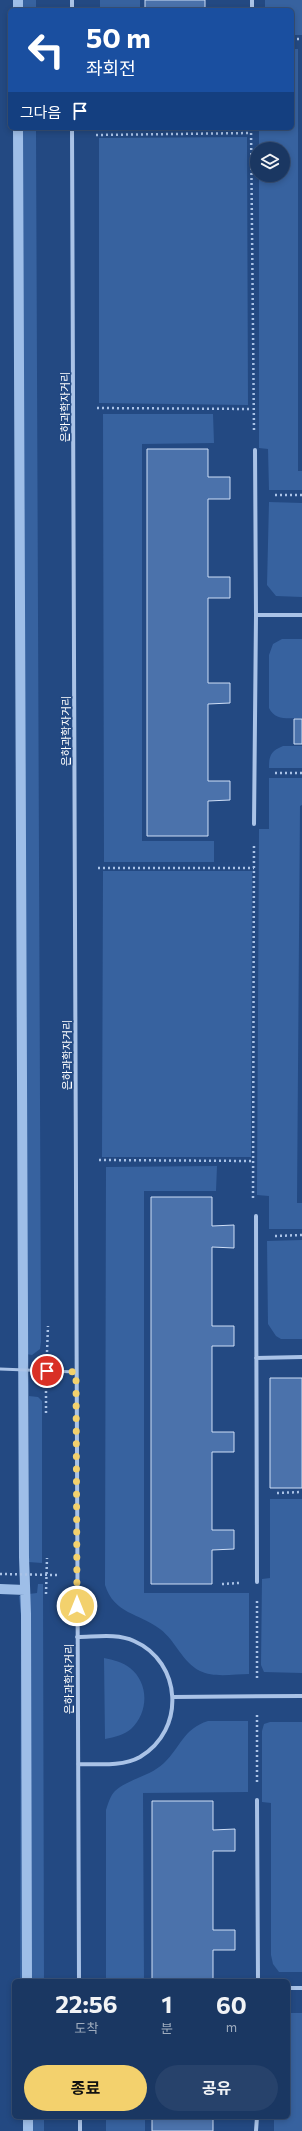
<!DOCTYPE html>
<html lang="ko">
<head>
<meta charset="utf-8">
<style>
  :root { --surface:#1a3762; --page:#27426b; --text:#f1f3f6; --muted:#9facbe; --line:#385177; --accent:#f3d16d }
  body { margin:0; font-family:Commissioner,"Noto Sans KR",sans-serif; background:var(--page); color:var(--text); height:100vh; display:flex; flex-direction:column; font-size:15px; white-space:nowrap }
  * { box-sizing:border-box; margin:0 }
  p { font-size:13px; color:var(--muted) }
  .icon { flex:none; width:22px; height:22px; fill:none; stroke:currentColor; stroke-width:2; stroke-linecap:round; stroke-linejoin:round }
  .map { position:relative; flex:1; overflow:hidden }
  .details { position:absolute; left:12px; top:1979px; width:278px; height:140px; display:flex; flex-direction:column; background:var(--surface); border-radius:6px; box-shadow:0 2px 6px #0003,0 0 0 1px var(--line) }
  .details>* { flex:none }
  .top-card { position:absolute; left:8px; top:8px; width:286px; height:122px; border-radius:6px; box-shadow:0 2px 6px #0003,0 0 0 1px var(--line); background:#1a4fa0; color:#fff; overflow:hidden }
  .fabs { position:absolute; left:250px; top:142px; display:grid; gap:8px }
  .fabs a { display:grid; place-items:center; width:40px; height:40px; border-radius:50%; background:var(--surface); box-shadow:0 2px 6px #0003,0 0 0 1px var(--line); font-size:20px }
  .pin { position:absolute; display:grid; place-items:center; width:34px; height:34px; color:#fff; margin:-17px; border:2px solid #fff; border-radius:50%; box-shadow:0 1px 4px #0007 }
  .me { position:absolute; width:44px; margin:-22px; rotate:0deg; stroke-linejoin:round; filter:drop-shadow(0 0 3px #0008) }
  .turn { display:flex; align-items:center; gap:14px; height:84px; padding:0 12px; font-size:18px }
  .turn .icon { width:52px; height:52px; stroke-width:2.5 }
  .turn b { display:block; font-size:28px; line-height:34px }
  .then { display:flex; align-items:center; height:38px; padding:0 12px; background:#0003; gap:8px; font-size:15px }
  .eta { display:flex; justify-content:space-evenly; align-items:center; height:68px; text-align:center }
  .eta b { font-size:24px; font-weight:700; line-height:28px }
  .cta { display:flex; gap:8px; margin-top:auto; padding:8px 12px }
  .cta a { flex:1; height:46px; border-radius:24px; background:var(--accent); color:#111; font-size:16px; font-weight:700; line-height:46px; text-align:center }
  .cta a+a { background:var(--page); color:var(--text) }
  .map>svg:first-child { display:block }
</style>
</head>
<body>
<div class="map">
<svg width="302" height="2131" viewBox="0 0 302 2131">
  <rect width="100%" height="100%" fill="#234982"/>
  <path fill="#37629f" d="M21 0H36V10H21Z
    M100 0H140V10H100Z
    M265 0H302V35H292V10H265Z
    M292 49H298V471H302V490H269L268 449 259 448V175H283V149H259V128H292Z
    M22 128H36L41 1342 40 1349 32 1355 26 1354Z
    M247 137 248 405 99 403V138Z
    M103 414H213L214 443 142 444V841H214V862H104Z
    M269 502 302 503V597L276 596 267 585Z
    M282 639H302V718C289 718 275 721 269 708V655L273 644Z
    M283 746H302V768H269C269 755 271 751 283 746Z
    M269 778H302V805L300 806 297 1203H302V1229H269V1196L257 1195 259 829H269Z
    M103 871H252L251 1157H102Z
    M217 1166 216 1191H144V1593H249V1674C234 1674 214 1678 200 1671 182 1662 176 1641 160 1629 139 1613 114 1614 105 1585L106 1167Z
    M302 1240V1339H281L276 1336 268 1324 267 1241Z
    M29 1396 38 1397 42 1401V1563L28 1562Z
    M270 1499H302V1673L264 1672 261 1665 262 1579 270 1578Z
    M38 1584H43L44 1981H31L29 1594 37 1593Z
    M19 1596H24V1615L25 1981H20L21 1616Z
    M104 1658C113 1660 123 1662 130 1668 149 1683 149 1712 131 1729 124 1735 115 1737 105 1739Z
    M208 1721H248V1792L143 1793 144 1981H106V1810C108 1804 110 1796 115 1791 128 1779 149 1777 164 1763 181 1747 183 1729 208 1721Z
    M270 1722H302V1972H279L273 1964 271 1955V1803L262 1802V1731L264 1724Z
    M288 2013H302V2131H274V2117H288Z
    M31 2117H44V2131H31Z
    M106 2117H145V2131H106Z"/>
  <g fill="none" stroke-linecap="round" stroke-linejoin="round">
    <path stroke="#9ebee8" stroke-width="10" d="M18 0V10
      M18 128 24 1557 26 1614 27 1981
      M0 1589 25 1590
      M28 2117V2131"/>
  </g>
  <path fill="#4b72ab" stroke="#cedef6" d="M145 0H205V10H145Z
    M147 449H208V477H230V499H208V577H230V598H208V683H230V703L208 704V781H230V800L208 801V836H147Z
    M294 719H302V744H294Z
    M151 1197H212V1226L234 1225V1248L212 1247V1326H234V1346H212V1432H234V1452H212V1530H234V1549L212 1550V1584H151Z
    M270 1378H302V1488H270Z
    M152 1801H213V1830L235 1829V1851H213V1930H235V1950H213V1981H152Z
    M152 2117H213V2131H152Z"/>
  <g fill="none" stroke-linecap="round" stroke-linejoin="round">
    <path stroke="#aac3e7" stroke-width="2.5" stroke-dasharray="2 3" stroke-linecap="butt" d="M292 39H302
      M251 128 254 431
      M96 135 251 133
      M97 408 252 409
      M275 495H302
      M275 773H302
      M98 868H254
      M99 1160 253 1161
      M253 1198 254 843
      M275 1236 302 1235
      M47 1352 48 1326
      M46 1413V1389
      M277 1493 302 1492
      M0 1574 57 1575
      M222 1584 239 1583
      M46 1594 47 1558
      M257 1601V1678
      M257 1715V1782"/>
    <path stroke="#aac3e7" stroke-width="3" d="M0 1369 76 1372"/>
    <path stroke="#aac3e7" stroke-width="4" d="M72 0V10
      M252 10V0
      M72 128 79 1981
      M256 615H302
      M254 824 256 615 255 450
      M256 1216 257 1582
      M256 1358 302 1357
      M77 1637C95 1637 117 1633 134 1641 182 1662 186 1730 140 1757 122 1767 98 1764 78 1764
      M173 1697 302 1696
      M257 1800 258 1981
      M288 1988H302
      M80 2117V2131
      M256 2131 257 2117"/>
  </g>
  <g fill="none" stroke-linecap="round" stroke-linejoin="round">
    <path stroke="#f3d16d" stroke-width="7" stroke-dasharray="0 12.6" d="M47 1371 76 1372 77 1606"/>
  </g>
  <g text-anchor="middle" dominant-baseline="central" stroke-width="3" stroke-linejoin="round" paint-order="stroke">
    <g font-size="11" fill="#fff" stroke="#234982">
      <text transform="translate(64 407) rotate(-90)">은하과학자거리</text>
      <text transform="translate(65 731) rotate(-90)">은하과학자거리</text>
      <text transform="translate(66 1055) rotate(-90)">은하과학자거리</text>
      <text transform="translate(68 1679) rotate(-90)">은하과학자거리</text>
    </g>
  </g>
</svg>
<div class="fabs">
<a><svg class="icon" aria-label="layers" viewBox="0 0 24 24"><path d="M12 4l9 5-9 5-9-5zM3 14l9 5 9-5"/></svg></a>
</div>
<div class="pin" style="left:47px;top:1371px;background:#d93025"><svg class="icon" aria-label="arrive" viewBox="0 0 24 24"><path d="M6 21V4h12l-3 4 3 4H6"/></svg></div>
<svg class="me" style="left:77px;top:1606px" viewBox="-20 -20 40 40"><circle r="17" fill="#f3d16d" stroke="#fff" stroke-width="3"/><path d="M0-11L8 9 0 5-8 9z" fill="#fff"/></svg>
<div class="top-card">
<div class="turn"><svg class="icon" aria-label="left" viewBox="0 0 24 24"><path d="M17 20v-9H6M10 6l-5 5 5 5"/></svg><div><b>50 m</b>좌회전</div></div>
<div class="then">그다음<svg class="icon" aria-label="arrive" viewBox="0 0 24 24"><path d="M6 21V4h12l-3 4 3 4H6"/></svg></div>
</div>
<section class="details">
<div class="eta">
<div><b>22:56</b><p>도착</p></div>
<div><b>1</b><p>분</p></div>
<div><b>60</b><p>m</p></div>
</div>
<div class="cta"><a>종료</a><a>공유</a></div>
</section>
</div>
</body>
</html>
